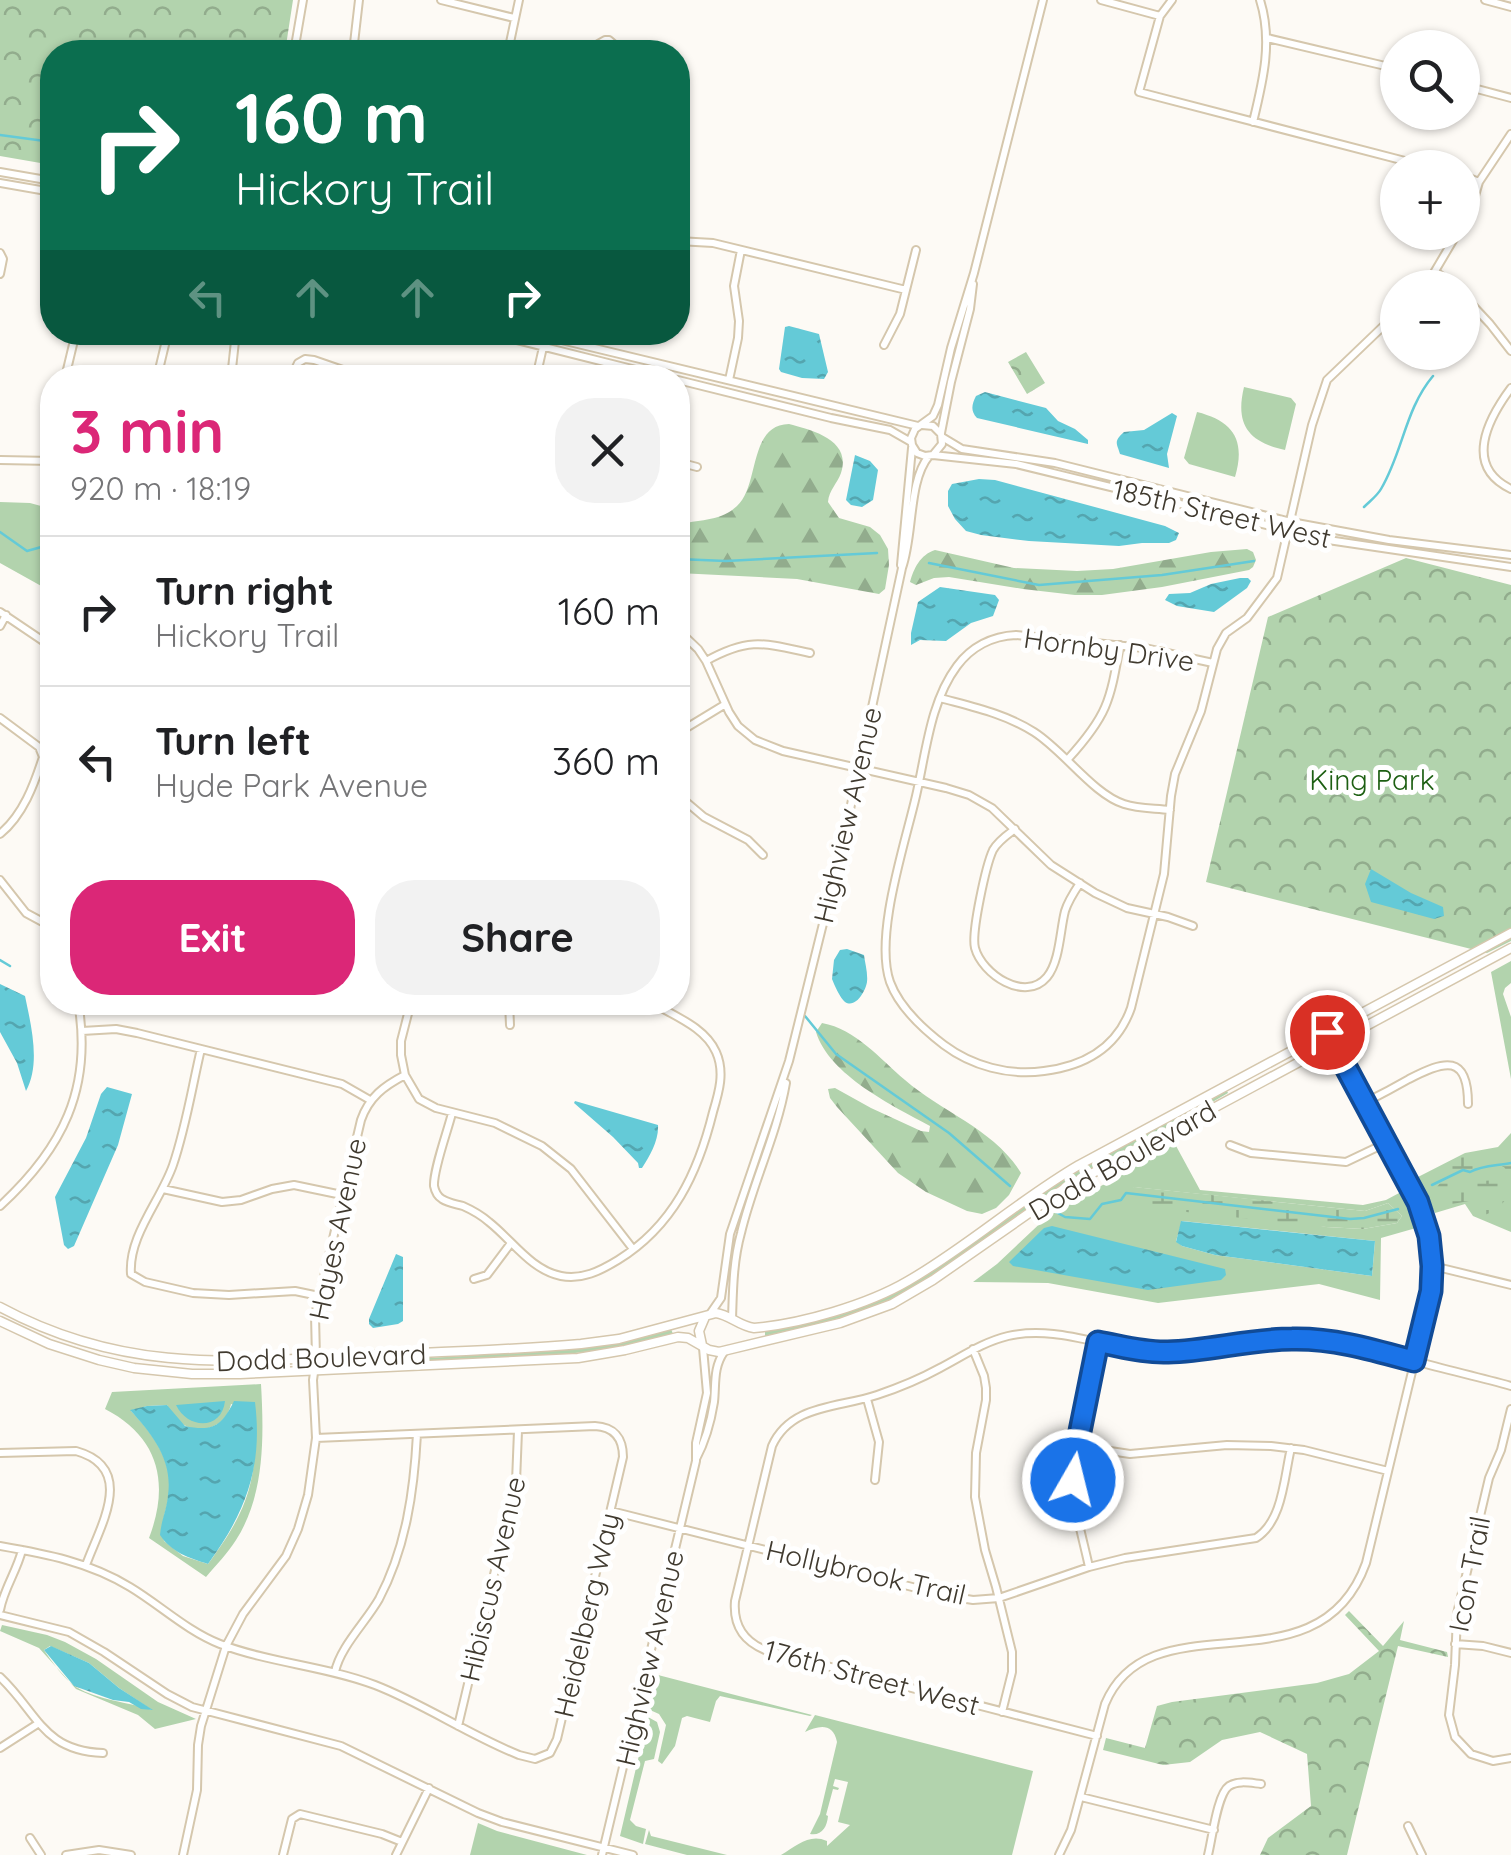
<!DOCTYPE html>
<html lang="en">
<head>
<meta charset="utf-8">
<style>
  :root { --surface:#fff; --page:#f2f2f2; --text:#202124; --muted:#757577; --line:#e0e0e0; --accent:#db2777 }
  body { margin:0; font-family:Quicksand,sans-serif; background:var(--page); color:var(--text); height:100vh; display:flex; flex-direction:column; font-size:38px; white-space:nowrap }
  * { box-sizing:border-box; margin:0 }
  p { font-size:32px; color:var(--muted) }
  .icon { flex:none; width:55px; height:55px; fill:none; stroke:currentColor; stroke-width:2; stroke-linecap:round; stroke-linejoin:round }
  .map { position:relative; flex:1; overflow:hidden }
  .details { position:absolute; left:40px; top:365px; width:650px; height:650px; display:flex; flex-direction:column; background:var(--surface); border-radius:40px; box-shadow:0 2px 8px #0004 }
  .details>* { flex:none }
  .banner { position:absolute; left:40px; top:40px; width:650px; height:305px; border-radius:40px; box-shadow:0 2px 8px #0004; background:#0b6e4f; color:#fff; overflow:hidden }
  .controls { position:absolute; left:1380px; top:30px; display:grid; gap:20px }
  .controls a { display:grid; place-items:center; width:100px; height:100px; border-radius:50%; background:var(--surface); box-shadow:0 2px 8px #0004; font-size:50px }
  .pin { position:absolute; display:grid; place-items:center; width:85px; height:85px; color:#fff; margin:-42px; border:5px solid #fff; border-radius:50%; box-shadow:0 2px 10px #0007 }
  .me { position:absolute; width:110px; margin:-55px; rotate:8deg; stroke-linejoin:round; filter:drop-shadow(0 0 8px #0008) }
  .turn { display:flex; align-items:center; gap:35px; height:210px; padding:0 30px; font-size:45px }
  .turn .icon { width:130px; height:130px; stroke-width:2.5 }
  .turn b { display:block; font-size:70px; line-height:85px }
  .lanes { display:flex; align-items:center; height:95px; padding:0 30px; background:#0003; justify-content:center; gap:50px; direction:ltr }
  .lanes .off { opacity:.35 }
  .round { display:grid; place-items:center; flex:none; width:105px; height:105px; border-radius:40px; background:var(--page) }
  .headline { display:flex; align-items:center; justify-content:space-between; height:170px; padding:0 30px }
  h1 { font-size:60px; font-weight:700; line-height:75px; color:var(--accent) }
  .button { display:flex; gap:20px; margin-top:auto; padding:20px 30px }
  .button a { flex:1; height:115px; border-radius:40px; background:var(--accent); color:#fff; font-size:40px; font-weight:700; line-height:115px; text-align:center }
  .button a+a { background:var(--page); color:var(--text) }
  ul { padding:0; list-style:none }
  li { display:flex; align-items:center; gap:30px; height:150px; padding:0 30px; border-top:2px solid var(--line) }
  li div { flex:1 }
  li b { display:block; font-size:38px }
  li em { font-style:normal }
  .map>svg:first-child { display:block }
</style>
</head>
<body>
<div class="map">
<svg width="1511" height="1855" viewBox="0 0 1511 1855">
  <defs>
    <pattern id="forest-firs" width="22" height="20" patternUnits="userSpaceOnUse" patternTransform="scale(2.5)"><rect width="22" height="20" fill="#b2d3ad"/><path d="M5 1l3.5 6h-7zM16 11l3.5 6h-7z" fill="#92ac8d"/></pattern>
    <pattern id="wetland-marsh" width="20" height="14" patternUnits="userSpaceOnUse" patternTransform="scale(2.5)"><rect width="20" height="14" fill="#b2d3ad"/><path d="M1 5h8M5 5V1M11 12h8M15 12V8" fill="none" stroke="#92ac8d"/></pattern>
    <pattern id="park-crowns" width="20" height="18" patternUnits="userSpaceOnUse" patternTransform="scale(2.5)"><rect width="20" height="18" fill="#b2d3ad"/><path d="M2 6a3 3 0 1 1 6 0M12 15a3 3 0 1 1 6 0" fill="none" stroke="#92ac8d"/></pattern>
    <pattern id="water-ripples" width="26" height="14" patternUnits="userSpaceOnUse" patternTransform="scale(2.5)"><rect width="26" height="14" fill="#64cad7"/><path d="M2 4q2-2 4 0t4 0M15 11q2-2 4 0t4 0" fill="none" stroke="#54a5af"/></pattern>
  </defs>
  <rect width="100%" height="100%" fill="#fdfaf5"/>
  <path fill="#b2d3ad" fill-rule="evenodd" d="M1244 387 1291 398 1296 404 1285 450C1248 442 1235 424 1244 387Z
    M1197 412C1233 421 1246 440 1235 477L1189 464 1184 458Z
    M0 502 30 503 52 509V592L0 563Z
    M1511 961V983L1505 988 1503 994 1511 1017V1079L1491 972Z
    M1227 1091 1228 1093C1171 1127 1111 1155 1055 1190 999 1225 950 1273 890 1300 850 1318 807 1326 765 1336V1331L860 1307 909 1285 1068 1176Z
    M1511 1133V1232L1473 1216 1465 1204 1435 1213 1418 1177 1465 1153 1498 1147Z
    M1175 1144 1200 1190 1363 1205 1386 1200 1401 1192 1416 1228 1381 1238 1380 1300 1319 1284 1158 1303 1048 1283 973 1282 997 1264 1048 1216ZM1133 1187 1365 1211 1388 1203 1402 1216 1397 1223 1363 1229 1326 1227ZM1182 1221 1375 1241 1372 1276 1215 1255 1182 1246 1176 1241Z
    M671 1329 673 1334 605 1350 565 1354 428 1361V1358L580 1349 632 1340Z
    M261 1384C264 1436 265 1495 236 1540 228 1553 216 1565 206 1577L149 1538C170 1483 159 1437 105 1409L112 1392ZM231 1404 256 1413C256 1483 250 1507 208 1564L183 1556 164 1541C160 1520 166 1514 169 1495 173 1460 153 1434 131 1411L147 1406 167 1405C171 1412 177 1421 184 1425 203 1436 227 1425 231 1404Z
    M2 1625 47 1635 65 1642 96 1659 158 1702 196 1719 155 1729 138 1715 76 1689 39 1648 0 1631ZM50 1646 89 1663 119 1688 152 1710C128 1702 98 1700 76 1687 64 1679 52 1662 44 1650Z
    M658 1675 812 1715 810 1716 720 1696 716 1701 710 1722 687 1716 682 1718 675 1746 662 1764 658 1761 666 1725 659 1714 650 1710Z
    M815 1715 1033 1771 1012 1855H781C797 1845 810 1833 827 1841V1846L850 1825 838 1822 848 1782 835 1779 833 1786 839 1788 838 1790 833 1789 826 1815 828 1816C827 1827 822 1836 810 1834L820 1814 837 1742C833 1722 818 1726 805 1732Z
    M648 1717 657 1722 660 1732 654 1759 645 1761 630 1820 636 1826 646 1829 643 1844 620 1836Z
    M478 1823 497 1831 587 1855H470Z
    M649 1830 651 1836 727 1855H687L645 1844Z"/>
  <path fill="url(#forest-firs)" d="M789 424C812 430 852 440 841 473 837 484 829 490 828 502L839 518 870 527 880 535 888 549 889 565 885 589 879 594 797 579 678 573V525C698 519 720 522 737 506 760 485 748 425 789 424Z
    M1247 549 1253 552 1256 560 1253 567 1249 570 1162 587 1102 595H1075L1023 589 949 577 934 578 916 585 910 582C914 568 920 555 935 550L1014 568 1077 571 1113 569 1211 552Z
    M822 1023C856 1029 880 1059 905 1080 942 1112 995 1130 1021 1173L1009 1195 996 1208 982 1214 967 1211 926 1192 898 1173 837 1107 830 1098 828 1089 835 1088 871 1108 921 1131 929 1132 930 1126C893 1106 829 1075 816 1032Z"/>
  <path fill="url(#wetland-marsh)" d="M1511 1154V1174H1509L1504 1167H1481L1477 1172 1481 1181 1499 1180 1511 1193 1497 1210 1482 1216 1483 1208 1490 1206 1471 1197 1469 1201 1452 1204 1437 1199V1187L1441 1182 1440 1172 1463 1156Z
    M1134 1187 1365 1211 1388 1203 1402 1216 1397 1223 1363 1229 1326 1227 1140 1207 1130 1202Z"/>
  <path fill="url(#park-crowns)" d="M0 0H293L285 52H52V165L0 156Z
    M1026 352 1045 383 1027 394 1008 362Z
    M1406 558 1511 585V941L1487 953 1206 882 1268 617Z
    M1349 1611 1383 1646 1404 1621 1400 1640 1447 1652 1448 1657 1398 1646 1347 1855H1260L1268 1838 1311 1806 1307 1754 1260 1732 1222 1740 1190 1762 1163 1765 1103 1750 1106 1738 1145 1748 1157 1706 1172 1702 1317 1683 1349 1674 1379 1651 1345 1615Z"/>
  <path fill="url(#water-ripples)" d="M789 326 819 334 828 372 824 379 802 378 781 372 779 369 785 327Z
    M985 392 1046 408 1058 421 1075 429 1088 440V444L977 418C970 411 972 404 976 396Z
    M1172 413 1177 416 1167 454 1169 468 1120 454C1117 443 1113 442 1124 432L1144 430Z
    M855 455 870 461 878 470 873 500 862 507 851 505 846 500Z
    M979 479 995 480 1165 526 1179 533 1176 540 1169 543H1142L1119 546 1029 541 981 535 966 531 955 519 948 506V491L952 484Z
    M1240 578H1248L1251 581 1247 588 1214 612 1177 606 1165 600 1169 594 1190 593 1211 584Z
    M940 587 995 595 999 600 993 616 971 623 946 641 920 640 911 645V633L918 602Z
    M1371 869 1411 893 1443 907 1444 916 1434 919 1371 902 1365 884Z
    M847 949 864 955C865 963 868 973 867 982 866 990 856 1009 845 1002 840 998 834 984 832 979L834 960 840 950Z
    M0 984 25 996C31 1025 41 1064 26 1091L17 1063 0 1032Z
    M107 1087 132 1094 118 1145 74 1246 68 1249 64 1245 55 1197 86 1138 101 1094Z
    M575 1101 658 1125C659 1140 650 1156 642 1168H639L638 1163 613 1137 574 1103Z
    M1181 1221 1375 1241 1372 1276 1215 1255 1182 1246 1176 1242Z
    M1052 1226 1225 1269 1226 1275 1221 1280 1148 1290 1013 1266 1009 1262 1044 1228Z
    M396 1254 403 1257V1321L398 1324 373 1328 369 1324V1319Z
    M225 1401C222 1430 188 1430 176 1405Z
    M234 1401 255 1402C263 1467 246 1512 208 1564 189 1558 171 1552 160 1535 161 1521 167 1509 168 1495 173 1460 152 1434 130 1410L147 1406 167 1405 185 1426C214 1432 222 1425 234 1401Z
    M51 1646 89 1663 119 1688 153 1710 141 1709 129 1702 113 1700 74 1686 44 1650Z"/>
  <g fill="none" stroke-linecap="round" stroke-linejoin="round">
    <path stroke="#64cad7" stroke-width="2.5" d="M0 135 52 142
      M1364 507C1370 501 1377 496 1381 489 1403 452 1405 409 1433 376
      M0 532 27 551 52 544
      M678 559 726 561 877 553
      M929 563 1039 585 1162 575 1254 561
      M0 960 10 966
      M805 1016 836 1054 949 1133 1010 1186
      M1432 1185 1463 1170 1470 1172C1483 1165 1497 1166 1511 1163
      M1056 1212 1065 1217 1090 1219 1102 1204 1121 1200 1126 1193 1350 1219 1364 1218 1398 1209"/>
    <g stroke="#d5c7ad" stroke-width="10">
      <path id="minor" d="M441 0 514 18
        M1101 0 1160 16
        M1172 0 1160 16 1139 92 1432 168
        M1485 0 1511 7
        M1267 38 1398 69
        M294 52 303 0
        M353 52 359 0
        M508 52 519 0
        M597 52 598 44 605 40H609L616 46 615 52
        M1462 85 1511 98
        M1253 122C1263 81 1273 41 1260 0
        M0 172 52 181
        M1462 175 1479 182
        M0 183 52 192
        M1462 224 1472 206 1479 182 1511 134
        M678 241 713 243 906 290
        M0 253 3 259 0 274
        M1436 272 1456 288
        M1425 288 1458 232
        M1462 294 1490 324 1511 351
        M485 332 668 378
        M528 332 918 426
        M884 345 900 314 916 250
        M65 378 76 332
        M157 378 168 332
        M231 378 236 332
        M291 378 298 363 305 359 314 360 366 378
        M536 378 546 334
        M678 380 831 418 890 430 911 442
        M729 380 738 338 739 321 734 286 741 250
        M1511 388C1488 419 1463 466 1511 489
        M922 425 933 426 941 434 942 444 933 455 925 456 917 453 912 445 911 438 915 429 933 416 938 405 951 348 974 273 1043 0
        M941 433 951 382 970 309 973 284
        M942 437 962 449 1055 463 1291 522 1389 540 1511 555
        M933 455 1016 464 1328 540 1511 567
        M0 460 52 461
        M47 461 52 426
        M678 462 697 467
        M901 565 912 448
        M0 612 52 647
        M0 626 6 615
        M678 630 698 649 706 661 729 712 738 726 755 740 783 751 946 788 969 795 992 808 1051 865 1095 893 1127 908 1168 917 1193 926
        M706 661C749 637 764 643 810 653
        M1213 663 1144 648 1016 635C992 636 971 647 957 666 930 702 926 753 916 796 905 844 874 936 890 982 899 1007 923 1029 944 1045 972 1066 1009 1076 1044 1071 1084 1066 1117 1048 1131 1008L1164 874 1171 796 1175 774 1201 711 1217 649 1226 633 1247 618 1277 578 1312 425 1327 380 1398 312
        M940 698C973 707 1006 714 1034 732 1064 751 1093 794 1124 804 1139 809 1155 808 1170 810
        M0 718 39 747 43 757C34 785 23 815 0 834
        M678 733 724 705
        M1068 759C1108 715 1110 701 1120 645
        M678 795 704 817 748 840 763 855
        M1015 829C1007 835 998 841 993 850 986 865 971 933 975 948 982 974 1025 1003 1047 977 1060 961 1060 930 1065 911 1068 901 1074 892 1080 883
        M0 880 26 913 52 927
        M411 1002 401 1041V1055L405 1075 419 1099 436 1108 495 1123 542 1146 571 1169 633 1249
        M509 1002 510 1025
        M82 1031 116 1029 137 1033 342 1084 370 1100
        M201 1049C192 1087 186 1127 173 1165 161 1200 128 1236 131 1274L145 1282 193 1293 229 1295 295 1291 319 1296
        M1366 1102C1380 1095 1395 1087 1409 1079 1445 1060 1468 1054 1468 1104
        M452 1113C448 1130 433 1170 434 1186 435 1191 437 1196 442 1199 448 1203 456 1204 463 1206 472 1210 481 1215 489 1222 512 1240 531 1270 561 1276 582 1280 600 1271 618 1260 673 1226 698 1173 713 1112 719 1092 725 1072 716 1052 705 1027 674 1016 651 1002
        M1230 1145 1251 1153 1346 1162 1386 1143
        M163 1189 222 1202 241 1200 272 1189 294 1185 342 1195
        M0 1206C62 1149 93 1089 78 1002
        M1433 1266 1511 1285
        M474 1279 487 1275 511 1243
        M710 1314 721 1298 730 1234 789 1061 841 851 902 568C914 535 908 481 929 456
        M732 1319C733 1290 733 1262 741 1233 753 1182 777 1135 786 1083
        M973 1349 984 1376 986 1388V1400L976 1453 975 1497 985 1550 996 1587 1012 1652V1672L1002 1712
        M867 1399 879 1442 875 1480
        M1511 1409 1501 1450 1489 1478 1457 1614 1455 1665 1449 1715 1455 1737 1471 1754 1493 1761 1511 1758
        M1077 1446 1130 1454 1227 1445 1271 1446 1304 1450 1388 1471
        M0 1453 76 1451C137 1468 100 1526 86 1565
        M696 1459C705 1442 711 1421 714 1402 716 1384 713 1368 724 1352
        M611 1511 948 1596 973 1600 999 1598 1089 1567 1125 1558 1256 1538C1283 1521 1284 1477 1291 1448
        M0 1546C46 1554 89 1562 130 1587 160 1605 187 1631 220 1644 270 1663 325 1666 375 1685 424 1704 469 1735 519 1755L535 1759 550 1753 557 1739 623 1457C623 1438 614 1427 595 1426L316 1438
        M1089 1567C1083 1539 1074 1510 1073 1481 1073 1439 1090 1384 1099 1342
        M0 1610C4 1588 17 1571 22 1550
        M0 1615 69 1632 104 1652 167 1694 192 1707 341 1746 478 1813 502 1822 633 1855
        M1455 1644 1483 1646 1511 1653
        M335 1672C340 1647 366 1622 379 1599 406 1548 414 1491 417 1434
        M0 1677C38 1713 43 1751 103 1753
        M458 1726 516 1482 518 1431
        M1097 1736 765 1650C743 1641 733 1625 735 1601L772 1446C791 1404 839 1408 877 1395 898 1388 920 1379 940 1368 963 1356 983 1342 1008 1336 1057 1325 1103 1348 1151 1351 1202 1355 1252 1337 1303 1339 1342 1340 1378 1352 1415 1361 1447 1370 1479 1377 1511 1386
        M0 1748 39 1723
        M1081 1797 1214 1830
        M1408 1826 1422 1855
        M30 1838 41 1855
        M66 1855 99 1850 131 1855
        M183 1855 197 1790 198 1745 201 1726 226 1646 243 1614 286 1556 298 1529 308 1495 316 1438 313 1380 316 1358 315 1315 361 1120C369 1097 384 1086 405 1075
        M283 1855 292 1819 300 1814 382 1834 402 1842
        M396 1855 429 1788
        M602 1855 696 1461V1443L707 1393 703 1348
        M1059 1855 1071 1830 1105 1704C1151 1594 1318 1697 1366 1563L1429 1301C1441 1235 1414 1196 1385 1141 1366 1104 1346 1068 1327 1032
        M1208 1855C1212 1840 1217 1794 1229 1786 1238 1780 1251 1783 1261 1784"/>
    </g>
    <g stroke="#d5c7ad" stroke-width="11">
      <path id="major" d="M0 1307C126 1375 237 1362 374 1355 443 1352 512 1350 581 1344L619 1339 716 1313C730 1315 739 1326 754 1328 801 1324 867 1305 908 1281 967 1247 1019 1200 1079 1165L1511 933
        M0 1321 49 1344 99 1360 134 1368 192 1374H240L578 1358 625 1350 678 1337 688 1338 709 1350 719 1352 840 1323 892 1304 933 1280 1065 1188 1511 948
        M702 1345 699 1331 705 1317"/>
    </g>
    <use href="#minor" stroke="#fff" stroke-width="6"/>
    <use href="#major" stroke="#fff" stroke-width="8"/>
  </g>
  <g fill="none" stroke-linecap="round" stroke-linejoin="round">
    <g stroke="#114b97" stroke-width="25">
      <path id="route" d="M1073 1480 1077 1446 1098 1342C1121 1346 1144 1353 1168 1352 1209 1351 1250 1339 1292 1339 1334 1338 1374 1350 1414 1361L1431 1291 1432 1266 1429 1236 1418 1202 1327 1032"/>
    </g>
    <use href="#route" stroke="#1a73e8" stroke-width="18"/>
  </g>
  <g text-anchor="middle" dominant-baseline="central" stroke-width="10" stroke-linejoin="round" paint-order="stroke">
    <g font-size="28" fill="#403a2f" stroke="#fff">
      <text transform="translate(1222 513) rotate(13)">185th Street West</text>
      <text transform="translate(1109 649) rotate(8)">Hornby Drive</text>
      <text transform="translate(847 815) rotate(-77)">Highview Avenue</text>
      <text transform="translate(1122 1160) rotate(-30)">Dodd Boulevard</text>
      <text transform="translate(337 1229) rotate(-78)">Hayes Avenue</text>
      <text transform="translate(321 1357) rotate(-2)">Dodd Boulevard</text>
      <text transform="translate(866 1572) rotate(13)">Hollybrook Trail</text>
      <text transform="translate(1469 1574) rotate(-79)">Icon Trail</text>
      <text transform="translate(492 1579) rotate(-77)">Hibiscus Avenue</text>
      <text transform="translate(586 1615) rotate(-77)">Heidelberg Way</text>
      <text transform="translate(649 1658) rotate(-77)">Highview Avenue</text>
      <text transform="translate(872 1677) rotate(15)">176th Street West</text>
    </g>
    <g font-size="28" fill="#1d5f12" stroke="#fff">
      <text x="1372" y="779">King Park</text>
    </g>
  </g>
</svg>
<div class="controls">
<a><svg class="icon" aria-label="search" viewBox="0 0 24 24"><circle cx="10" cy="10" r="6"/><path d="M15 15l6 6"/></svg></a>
<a>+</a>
<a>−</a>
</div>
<div class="pin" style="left:1327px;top:1032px;background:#d93025"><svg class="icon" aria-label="arrive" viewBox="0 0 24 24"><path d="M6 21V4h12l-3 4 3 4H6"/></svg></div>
<svg class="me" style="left:1073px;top:1480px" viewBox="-20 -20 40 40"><circle r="17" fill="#1a73e8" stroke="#fff" stroke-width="3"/><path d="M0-11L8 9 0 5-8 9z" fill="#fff"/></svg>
<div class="banner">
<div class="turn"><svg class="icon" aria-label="right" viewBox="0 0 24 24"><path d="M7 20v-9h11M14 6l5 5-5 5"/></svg><div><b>160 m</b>Hickory Trail</div></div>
<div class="lanes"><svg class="icon off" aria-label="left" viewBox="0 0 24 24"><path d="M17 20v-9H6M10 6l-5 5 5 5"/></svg><svg class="icon off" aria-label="ahead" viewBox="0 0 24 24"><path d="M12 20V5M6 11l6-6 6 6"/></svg><svg class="icon off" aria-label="ahead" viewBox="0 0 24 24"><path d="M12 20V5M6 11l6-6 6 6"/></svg><svg class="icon" aria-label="right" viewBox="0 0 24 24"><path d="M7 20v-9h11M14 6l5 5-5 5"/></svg></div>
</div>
<section class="details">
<div class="headline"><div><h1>3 min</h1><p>920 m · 18:19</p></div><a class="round"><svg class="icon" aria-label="close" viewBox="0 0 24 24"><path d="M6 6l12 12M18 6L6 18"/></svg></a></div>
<ul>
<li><svg class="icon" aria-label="right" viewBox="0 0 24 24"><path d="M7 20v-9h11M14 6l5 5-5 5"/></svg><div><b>Turn right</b><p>Hickory Trail</p></div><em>160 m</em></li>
<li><svg class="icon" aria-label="left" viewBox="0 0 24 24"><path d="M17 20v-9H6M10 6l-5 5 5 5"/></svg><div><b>Turn left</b><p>Hyde Park Avenue</p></div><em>360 m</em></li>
</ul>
<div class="button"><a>Exit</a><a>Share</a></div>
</section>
</div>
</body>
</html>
